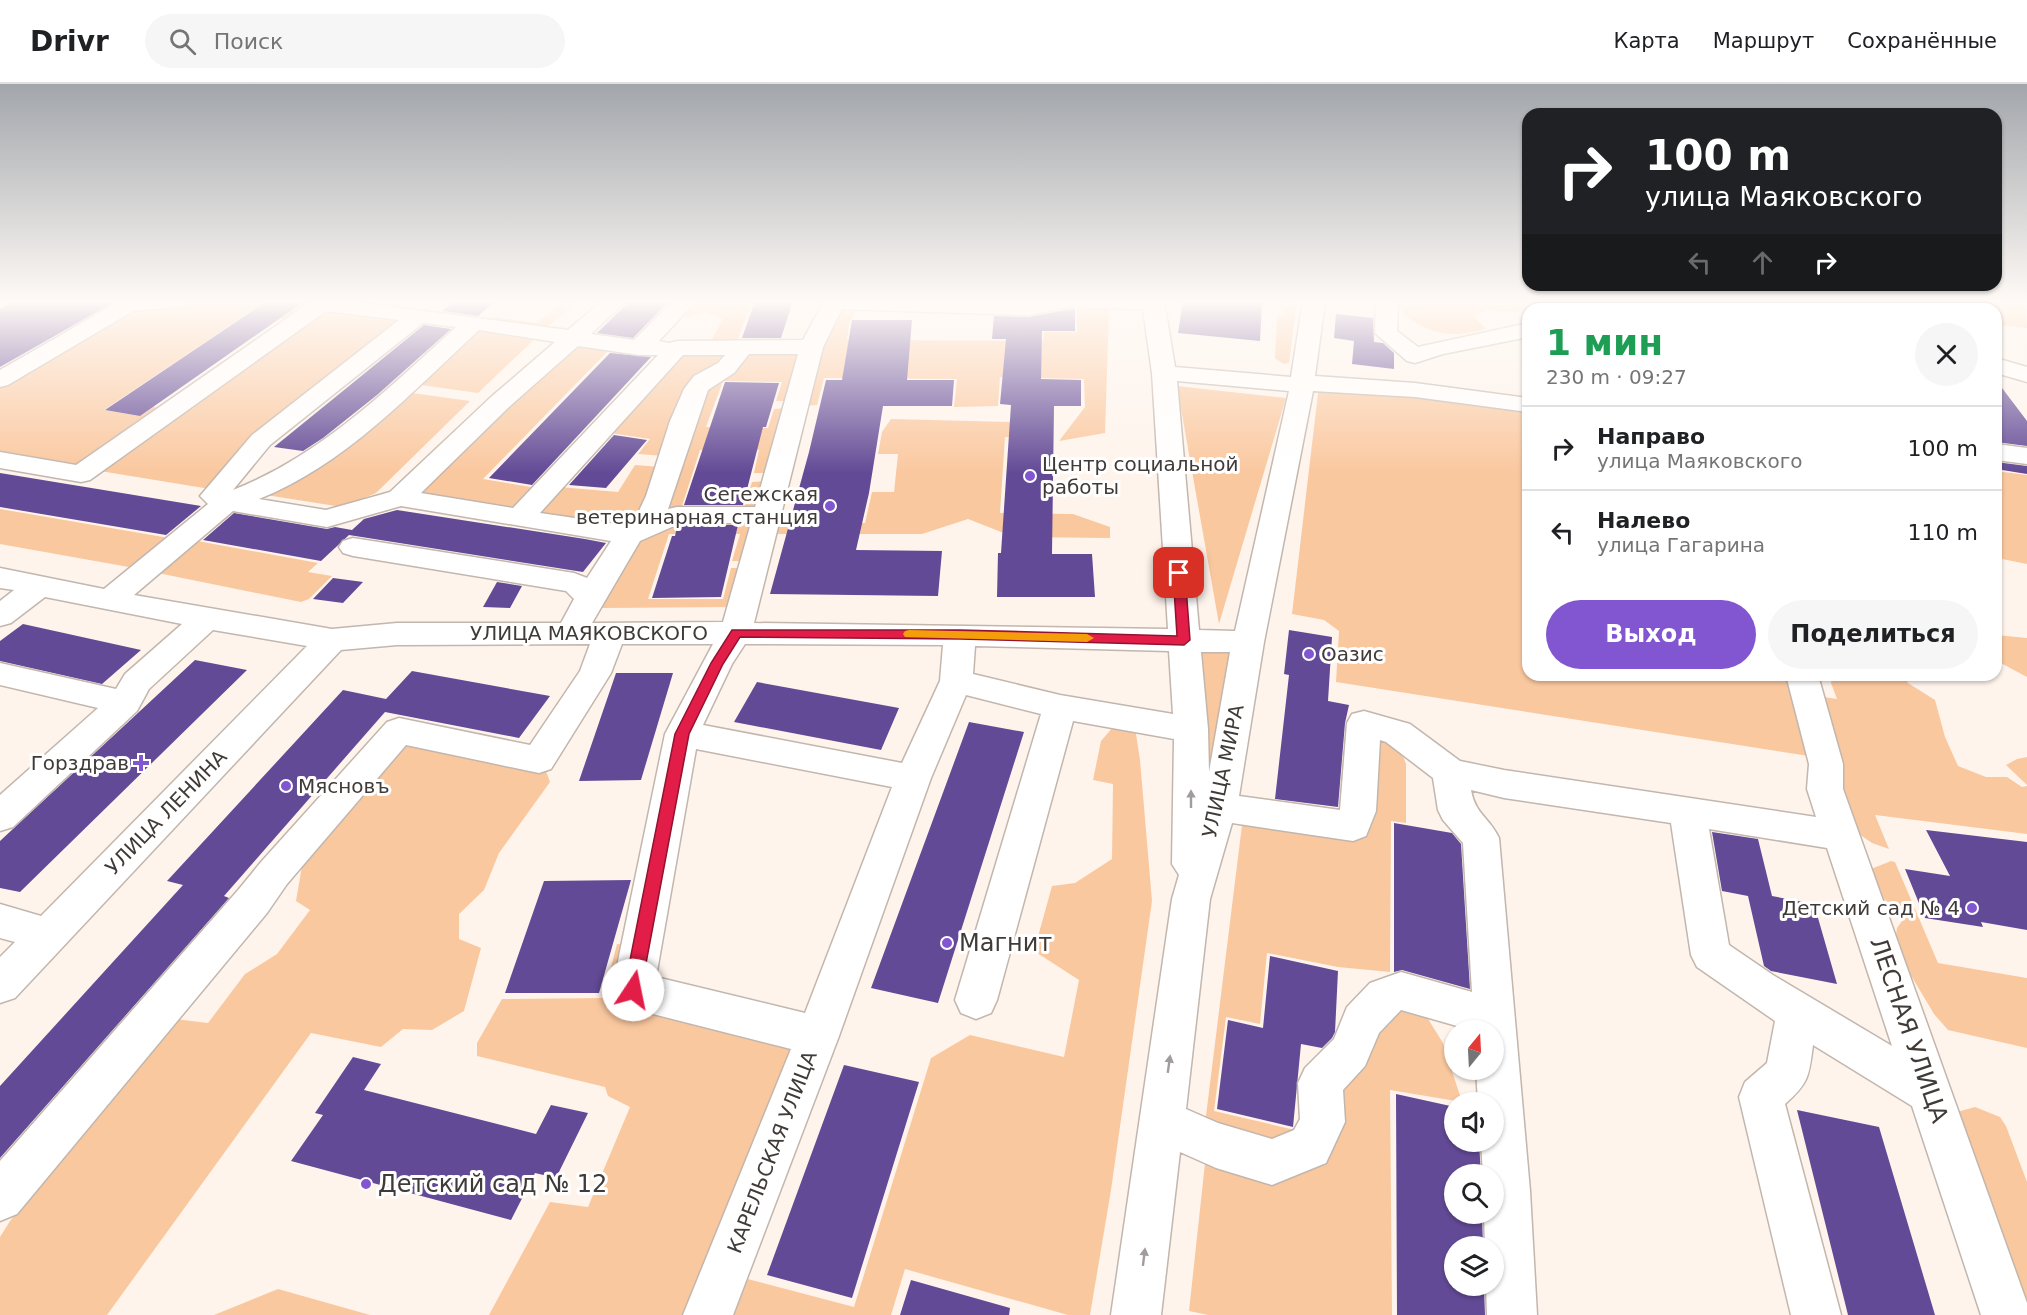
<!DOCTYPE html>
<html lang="ru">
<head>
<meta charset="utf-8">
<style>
  :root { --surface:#fff; --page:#f6f6f6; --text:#202124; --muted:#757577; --line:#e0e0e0; --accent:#8256d0 }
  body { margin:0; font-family:"DejaVu Sans",sans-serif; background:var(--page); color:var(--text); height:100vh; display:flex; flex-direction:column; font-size:22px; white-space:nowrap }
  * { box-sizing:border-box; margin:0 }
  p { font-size:20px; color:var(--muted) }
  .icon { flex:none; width:33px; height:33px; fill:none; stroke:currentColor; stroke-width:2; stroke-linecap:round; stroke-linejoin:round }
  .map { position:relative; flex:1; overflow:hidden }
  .sheet { position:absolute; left:1522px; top:219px; width:480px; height:378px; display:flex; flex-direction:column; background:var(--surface); border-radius:18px; box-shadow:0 2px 4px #0004 }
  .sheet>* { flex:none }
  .guide { position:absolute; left:1522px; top:24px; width:480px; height:183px; border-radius:18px; box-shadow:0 2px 4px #0004; background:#202124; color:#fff; overflow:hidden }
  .needle { width:39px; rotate:18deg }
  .tools { position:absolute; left:1444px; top:936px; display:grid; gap:12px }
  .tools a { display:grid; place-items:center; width:60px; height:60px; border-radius:50%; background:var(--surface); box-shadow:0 2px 4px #0004; font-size:30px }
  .pin { position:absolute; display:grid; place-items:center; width:51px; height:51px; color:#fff; margin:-26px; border-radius:12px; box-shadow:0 3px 9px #0006 }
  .me { position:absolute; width:66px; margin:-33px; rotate:11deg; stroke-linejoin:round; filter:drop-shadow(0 0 4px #0008) }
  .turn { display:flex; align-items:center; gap:21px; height:126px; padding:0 24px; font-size:27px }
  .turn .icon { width:78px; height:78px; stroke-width:2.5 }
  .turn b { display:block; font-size:42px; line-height:51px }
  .lanes { display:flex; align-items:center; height:57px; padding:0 24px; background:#0003; justify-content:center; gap:30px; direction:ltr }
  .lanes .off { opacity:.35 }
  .round { display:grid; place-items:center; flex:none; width:63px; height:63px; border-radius:32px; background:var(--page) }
  .head { display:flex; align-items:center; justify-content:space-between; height:102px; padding:0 24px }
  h1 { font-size:36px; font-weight:800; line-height:45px; color:#1e9e55 }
  .action { display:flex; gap:12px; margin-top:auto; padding:12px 24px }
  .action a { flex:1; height:69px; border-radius:36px; background:var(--accent); color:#fff; font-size:24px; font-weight:800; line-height:69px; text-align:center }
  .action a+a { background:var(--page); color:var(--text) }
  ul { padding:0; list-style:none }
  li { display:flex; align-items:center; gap:18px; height:84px; padding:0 24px; border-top:2px solid var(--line) }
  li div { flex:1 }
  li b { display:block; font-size:22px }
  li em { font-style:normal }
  header { display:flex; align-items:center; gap:36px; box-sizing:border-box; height:84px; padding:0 30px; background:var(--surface); border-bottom:2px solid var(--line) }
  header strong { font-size:28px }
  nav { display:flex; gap:33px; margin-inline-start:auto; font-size:21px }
  .search { width:420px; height:54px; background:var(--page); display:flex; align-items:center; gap:15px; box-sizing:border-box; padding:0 21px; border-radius:33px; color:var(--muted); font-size:22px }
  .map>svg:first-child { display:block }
</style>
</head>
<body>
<header>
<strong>Drivr</strong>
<div class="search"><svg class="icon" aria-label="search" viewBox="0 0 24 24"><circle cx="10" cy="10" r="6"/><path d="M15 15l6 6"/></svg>Поиск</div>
<nav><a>Карта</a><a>Маршрут</a><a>Сохранённые</a></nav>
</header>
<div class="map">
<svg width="2027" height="1231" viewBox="0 0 2027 1231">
  <rect width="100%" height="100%" fill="#fef4ec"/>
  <path fill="#fac89f" d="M193 217H292L315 220 292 237 279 235 291 226 259 222 104 326 140 332 153 323 168 325 83 384 0 370V301L131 223Z
    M563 217H577L545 245 491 237 495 233 537 239Z
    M693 217H752L738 255H783L764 259H710L723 235 705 228 686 234 683 228Z
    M824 217 857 218 853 234 850 235 847 256 1043 257 1044 248H1077V222L1109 225 1105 349 1059 357 1085 323 1084 295 1000 293 998 322 954 323 957 295 824 294 817 321 805 322Z
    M1280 217H1297L1289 279 1283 280 1275 274 1277 233 1283 232 1284 222 1279 221Z
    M1401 217H1555V225H1528V229L1486 226 1474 232 1486 245C1451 254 1435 252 1405 232Z
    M1790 217H2026L2027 244 1997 241 1996 225H1834L1787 220Z
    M323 223 404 234 210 405 94 386Z
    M477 244 538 252 478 309 414 300Z
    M574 263 608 267 483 395 537 404 518 425 418 409Z
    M798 263 786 317H776L782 298 723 297 706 343 768 344 774 325 785 324 770 389H754L759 366H700L682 422H745L752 398 768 397 762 426 654 436 701 305 745 267Z
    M733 267 665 372 638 370 650 355 610 349 684 268Z
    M1319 301 1528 326V591H1788L1809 672 1336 598 1339 547 1324 536 1292 530Z
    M1177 302 1286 314 1219 540Z
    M405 308 470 317 376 409 342 423 266 411Z
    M891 335 1053 339V354L1005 353 1000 429 1073 430 1110 443V454L1014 453 968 435 922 450H775L778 437 865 439 872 408H894L898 370H878L882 348Z
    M635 381 661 383 638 433 598 440 535 429 559 403 618 408Z
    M1996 387 2027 391V480L1997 474Z
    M0 425 175 455 140 485 0 460Z
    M683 434H760L747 477H732L740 450H669L648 515H723L731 484H746L736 523 603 524 595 520 634 454Z
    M192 456 318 479 308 488 332 492 309 515 301 518 153 488Z
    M1996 551 2027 554V593L1997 577Z
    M1189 561 1237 565 1212 709Z
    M1832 591H1904L1908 599 1935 616 1945 653 1958 682 1986 693H2007L2022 703 2027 702V750L1875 731 1889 765 1872 759 1853 746 1817 617 1824 613 1837 615 1831 599Z
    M1119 636 1134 637 1140 676 1152 817 1111 1106 1090 1231H1068L905 1185 891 1231H722L736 1192 854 1223 931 974 970 951 1064 973 1079 896 1034 867 1052 802 1075 799 1112 775 1113 700 1093 696 1101 657Z
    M1370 646 1396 654 1406 680V739L1391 737 1390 888 1338 883 1267 869 1260 940 1226 933 1214 1027 1295 1046 1293 1063 1205 1040 1243 733 1249 731 1365 754Z
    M415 656 537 682 546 687 550 698 499 769 484 806 459 830V855L481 864 464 927 432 946 403 945 381 963 311 949 107 1231H0V1153L10 1137 175 935 208 939 245 890 277 870 310 826 296 817 303 776 395 666Z
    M2027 673V701L2006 681 2017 675Z
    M1891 777 1895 778 1938 879 2027 894V964L1948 946 1934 930 1909 888 1893 870 1897 844 1905 833 1878 810 1871 785Z
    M617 860 630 861 621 916 798 958 692 1231H489L550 1118 588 1123 630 1023 608 1012 605 1003 477 972V959L502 915 603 914Z
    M1400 919 1425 930 1443 959 1462 1018 1390 1006 1392 1231H1208L1189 1227 1206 1070 1274 1092Z
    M1975 1023 2000 1033 2006 1042 2027 1098V1231L1957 1028Z
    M278 1205 370 1231H214Z"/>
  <path fill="#634a96" d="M15 217H116L0 283V225Z
    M267 217H296L299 221 140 332 105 326Z
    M455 217H496L478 232 442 227Z
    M630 217H669L633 254 597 249Z
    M755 217H793L781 254H742Z
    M1183 217H1262L1260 257 1178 249Z
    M1075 224V247H1042L1041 295 1081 296V322H1054L1052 470H1092L1095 513H997L998 469H1001L1011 321 1000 320 1006 255H992L994 232 1029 233Z
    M1336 230 1373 234 1374 258 1383 259 1394 269V285L1352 280 1354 257 1334 254Z
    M852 236H912L907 296H954L952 322H883L869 409 856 466 942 467 938 512 770 510 809 368 826 296H842Z
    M424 241 451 245 377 311 323 354 303 367 274 363Z
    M610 269 651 273 532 401 489 394Z
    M1996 296 2027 337V362L1996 358Z
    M725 298 779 299 766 343H763L743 421H684Z
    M614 351 647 356 606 404 569 401Z
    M1996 378 2027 382V390L1996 385Z
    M0 389 201 422 166 451 0 423Z
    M397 426 585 455 606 459 583 488 349 451 321 477 203 456 234 429 327 445 335 443 352 446 364 435Z
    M681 441H738L721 513 652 514 672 452H675L677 443Z
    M333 494 363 498 343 519 313 515Z
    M497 498 522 502 510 524 483 523Z
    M23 540 141 566 102 600 0 577V557Z
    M1289 546 1332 553 1328 617 1349 621 1345 639 1338 723 1275 715 1289 591 1284 590Z
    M195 576 247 586 20 808 0 804V757Z
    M412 587 550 612 519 654 385 628 224 812 229 814 0 1074V1002L183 801 167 797 343 606 386 615Z
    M616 589H673L641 696 579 697Z
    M757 598 899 624 881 666 734 638Z
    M969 638 1024 648 938 919 871 904Z
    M1394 739 1452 749 1461 760 1470 905 1402 886 1394 888Z
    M1926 746 2027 758V846L1981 838 1983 843 1925 834 1905 785 1950 792Z
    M1712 748 1758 755 1772 812 1814 820 1837 900 1771 887 1764 882 1748 812 1722 807Z
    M631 796 599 909H505L544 797Z
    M1270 872 1338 887 1335 948 1332 954 1322 964 1301 960 1293 1043 1217 1025 1228 936 1263 944Z
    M353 973 381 980 364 1006 536 1050 551 1021 588 1029 556 1094 535 1089 511 1136 291 1077 323 1031 315 1029Z
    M844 981 919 998 852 1214 767 1191Z
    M1396 1010 1455 1023V1058H1479L1481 1090H1455V1130H1482L1483 1162H1455V1202H1484L1485 1231H1397Z
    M1797 1026 1879 1043 1935 1231H1848Z
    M911 1196 1010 1224 1009 1231H900Z"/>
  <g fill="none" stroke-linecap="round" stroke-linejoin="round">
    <g stroke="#c2b6ad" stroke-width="3">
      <path id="minor" d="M120 217H188L185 222 133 227 8 301 0 303V286Z
        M312 217H348L568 246 602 217H626L591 250 634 256 673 217H696L659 257 669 259 677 257 803 256 824 217H1075L1072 222 1029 231 842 225 823 263 754 539 1168 545 1152 289 1143 225 1092 224 1084 222 1081 217H1164L1175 283 1291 293 1303 217H1325L1315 292 1415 299 1528 314V328L1415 313 1313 307 1264 558 1239 712 1340 726 1347 639 1352 630 1364 627 1410 640 1460 677 1504 686 1816 733 1807 705 1809 680 1786 591H1818L1843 680V705L2027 1219V1231H1981L1912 1022 1813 961C1809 992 1809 999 1785 1020L1841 1231H1791L1739 1013 1745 998 1767 979 1775 937 1697 883 1691 871 1671 739 1504 714 1471 706C1475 730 1489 733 1499 754L1530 1107 1537 1231H1487L1486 1202H1494V1162H1485L1484 1130H1494V1090H1483L1481 1058H1494V1018H1478L1476 986H1494V946H1471L1401 926 1379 949 1365 982 1343 1006 1345 1038 1326 1079 1272 1101 1216 1084 1180 1068 1161 1231H1111L1172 815 1179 791 1172 780 1174 655 1073 637 997 916 991 929 976 935 961 929 955 916 1041 630 966 611 931 694 839 952 733 1231H683L791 965 633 925 618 919 612 906 665 650 713 560H622L611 589 551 685 539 689 406 661 287 800 267 829 17 1130 0 1137V1077L239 805 261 778 387 638 399 634 530 661 580 587 590 560 397 561 341 566 15 914 0 919V873L15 858 0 854V820L41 832 307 562 213 546 149 605 137 627 13 743 0 747V711L98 624 0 601V579L116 605 125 590 182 540 45 513 11 539 0 542V517L14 506 0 504V484L104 505 208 420 200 412 252 351 399 236 326 227 90 396 81 398 0 384V368L76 381ZM423 239 456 243C388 305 320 372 233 406L270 361ZM479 246 555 258 491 313 390 408 326 426 259 415C345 381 412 308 479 246ZM578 262 639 271H658L513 424 421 409 509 323ZM749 270H798L755 423H677L668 425 708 306 734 289ZM683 271H725L718 279 694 292 684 305 670 337 646 412 638 429 623 441 540 429ZM1177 297 1289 307 1235 547 1199 546ZM401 422 611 457 587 494 574 489 353 454 343 457 339 463 343 469 353 472 566 507 574 515 561 539H397L332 545 134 511 233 427 327 443ZM681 439H751L723 538 592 539 640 457ZM745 560 943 561 940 597 902 679 703 641 732 580ZM975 562 1169 567 1173 630 1060 611 973 590ZM1201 568H1230L1209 688 1208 645ZM1380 656 1386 658 1433 694 1438 726 1443 736 1463 759 1472 908 1401 888 1370 899 1347 923 1334 955 1305 984 1298 999 1300 1035 1294 1046 1272 1055 1218 1039 1186 1025 1210 815 1232 739 1353 757 1366 752 1376 727ZM696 665 892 703 805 929 656 893ZM1709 745 1827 764 1892 962 1773 891 1729 861Z
        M1376 217H1398L1397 247 1418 263 1528 239V253L1443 270 1415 279 1407 277 1375 249Z
        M1567 217H1589L1590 225H1568Z
        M1673 217H1695L1698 225H1676Z
        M1996 274 2027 283V298L1996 289Z
        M1996 360 2027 364V380L1996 376Z"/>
    </g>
    <use href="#minor" fill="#fff" fill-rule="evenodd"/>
  </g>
  <defs><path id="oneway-solid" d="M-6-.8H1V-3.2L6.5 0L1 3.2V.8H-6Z" transform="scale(1.5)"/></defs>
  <g fill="#a09d9c">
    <use href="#oneway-solid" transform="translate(1191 715) rotate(-90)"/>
    <use href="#oneway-solid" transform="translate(1169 980) rotate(-82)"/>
    <use href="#oneway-solid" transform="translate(1144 1173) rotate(-83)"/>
  </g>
  <linearGradient id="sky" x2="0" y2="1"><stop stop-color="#a2a6ab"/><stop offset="0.56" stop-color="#fffaf6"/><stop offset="1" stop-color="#fffaf6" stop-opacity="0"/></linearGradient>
  <rect width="2027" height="389" fill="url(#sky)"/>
  <path fill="#e11d48" stroke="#92132f" stroke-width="1.5" d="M1179 486 1185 489 1190 556 1184 561 960 555 740 553 723 580 689 650 641 906 639 911 633 914 627 911 624 906 675 650 711 579 732 546H960L1177 552 1173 489Z"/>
  <path fill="#f59e0b" d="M909 546 1087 550 1094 554 1087 558 905 553 903 550 905 547Z"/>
  <g fill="#8256d0" stroke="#fff" stroke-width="2">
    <circle cx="1030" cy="392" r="6"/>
    <circle cx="830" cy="422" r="6"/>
    <circle cx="1309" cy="570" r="6"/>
    <path d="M138 670h6v6h6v6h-6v6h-6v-6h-6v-6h6z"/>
    <circle cx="286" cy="702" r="6"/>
    <circle cx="1972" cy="824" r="6"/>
    <circle cx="947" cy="859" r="6"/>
    <circle cx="366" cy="1100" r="6"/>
  </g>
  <g text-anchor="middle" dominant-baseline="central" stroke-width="6" stroke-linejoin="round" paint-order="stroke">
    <g font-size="20" fill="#403b38" stroke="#fff" text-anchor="start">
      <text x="1042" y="380">Центр социальной<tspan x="1042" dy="23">работы</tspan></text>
      <text x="818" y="410" text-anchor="end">Сегежская<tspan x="818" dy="23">ветеринарная станция</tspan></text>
      <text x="1321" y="570">Оазис</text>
      <text x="129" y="679" text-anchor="end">Горздрав</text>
      <text x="298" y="702">Мясновъ</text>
      <text x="1960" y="824" text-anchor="end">Детский сад № 4</text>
    </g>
    <g font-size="20" fill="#403b38" stroke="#fff">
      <text x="589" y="549">УЛИЦА МАЯКОВСКОГО</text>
      <text transform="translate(1223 687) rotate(-78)">УЛИЦА МИРА</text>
      <text transform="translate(166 728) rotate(-46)">УЛИЦА ЛЕНИНА</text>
      <text transform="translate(772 1068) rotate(-69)">КАРЕЛЬСКАЯ УЛИЦА</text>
    </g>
    <g font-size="24" fill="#403b38" stroke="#fff" text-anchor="start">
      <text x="959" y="859">Магнит</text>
      <text x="378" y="1100">Детский сад № 12</text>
    </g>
    <g font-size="24" fill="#403b38" stroke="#fff">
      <text transform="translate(1909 946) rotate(71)">ЛЕСНАЯ УЛИЦА</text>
    </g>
  </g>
</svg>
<div class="tools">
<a><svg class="needle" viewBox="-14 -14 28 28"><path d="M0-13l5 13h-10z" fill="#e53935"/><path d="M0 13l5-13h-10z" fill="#757577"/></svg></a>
<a><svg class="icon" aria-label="sound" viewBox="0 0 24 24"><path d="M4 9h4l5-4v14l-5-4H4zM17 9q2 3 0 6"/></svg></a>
<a><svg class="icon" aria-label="search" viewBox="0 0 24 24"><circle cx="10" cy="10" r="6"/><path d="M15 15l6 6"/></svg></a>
<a><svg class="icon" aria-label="layers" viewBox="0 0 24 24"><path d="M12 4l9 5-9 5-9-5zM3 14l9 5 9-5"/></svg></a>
</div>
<div class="pin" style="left:1179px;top:489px;background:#d93025"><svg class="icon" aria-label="arrive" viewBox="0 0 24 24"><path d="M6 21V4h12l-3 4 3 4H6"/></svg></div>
<svg class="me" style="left:633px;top:906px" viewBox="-20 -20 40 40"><circle r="19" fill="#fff"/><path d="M0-13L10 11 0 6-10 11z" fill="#e11d48"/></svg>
<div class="guide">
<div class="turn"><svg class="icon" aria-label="right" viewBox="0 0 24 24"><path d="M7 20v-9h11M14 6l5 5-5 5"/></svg><div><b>100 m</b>улица Маяковского</div></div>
<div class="lanes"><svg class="icon off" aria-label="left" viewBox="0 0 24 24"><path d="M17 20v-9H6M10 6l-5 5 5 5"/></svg><svg class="icon off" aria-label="ahead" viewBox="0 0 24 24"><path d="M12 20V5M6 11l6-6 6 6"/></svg><svg class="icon" aria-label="right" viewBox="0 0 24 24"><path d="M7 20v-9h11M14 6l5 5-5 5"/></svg></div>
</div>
<section class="sheet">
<div class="head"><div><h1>1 мин</h1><p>230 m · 09:27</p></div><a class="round"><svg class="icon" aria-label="close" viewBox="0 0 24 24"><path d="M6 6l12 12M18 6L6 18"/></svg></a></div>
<ul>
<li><svg class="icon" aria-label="right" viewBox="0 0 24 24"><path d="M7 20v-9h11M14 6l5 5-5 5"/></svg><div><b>Направо</b><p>улица Маяковского</p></div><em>100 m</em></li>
<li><svg class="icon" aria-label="left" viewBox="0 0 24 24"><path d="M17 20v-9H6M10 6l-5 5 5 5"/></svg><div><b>Налево</b><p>улица Гагарина</p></div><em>110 m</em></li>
</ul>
<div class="action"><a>Выход</a><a>Поделиться</a></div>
</section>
</div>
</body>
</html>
